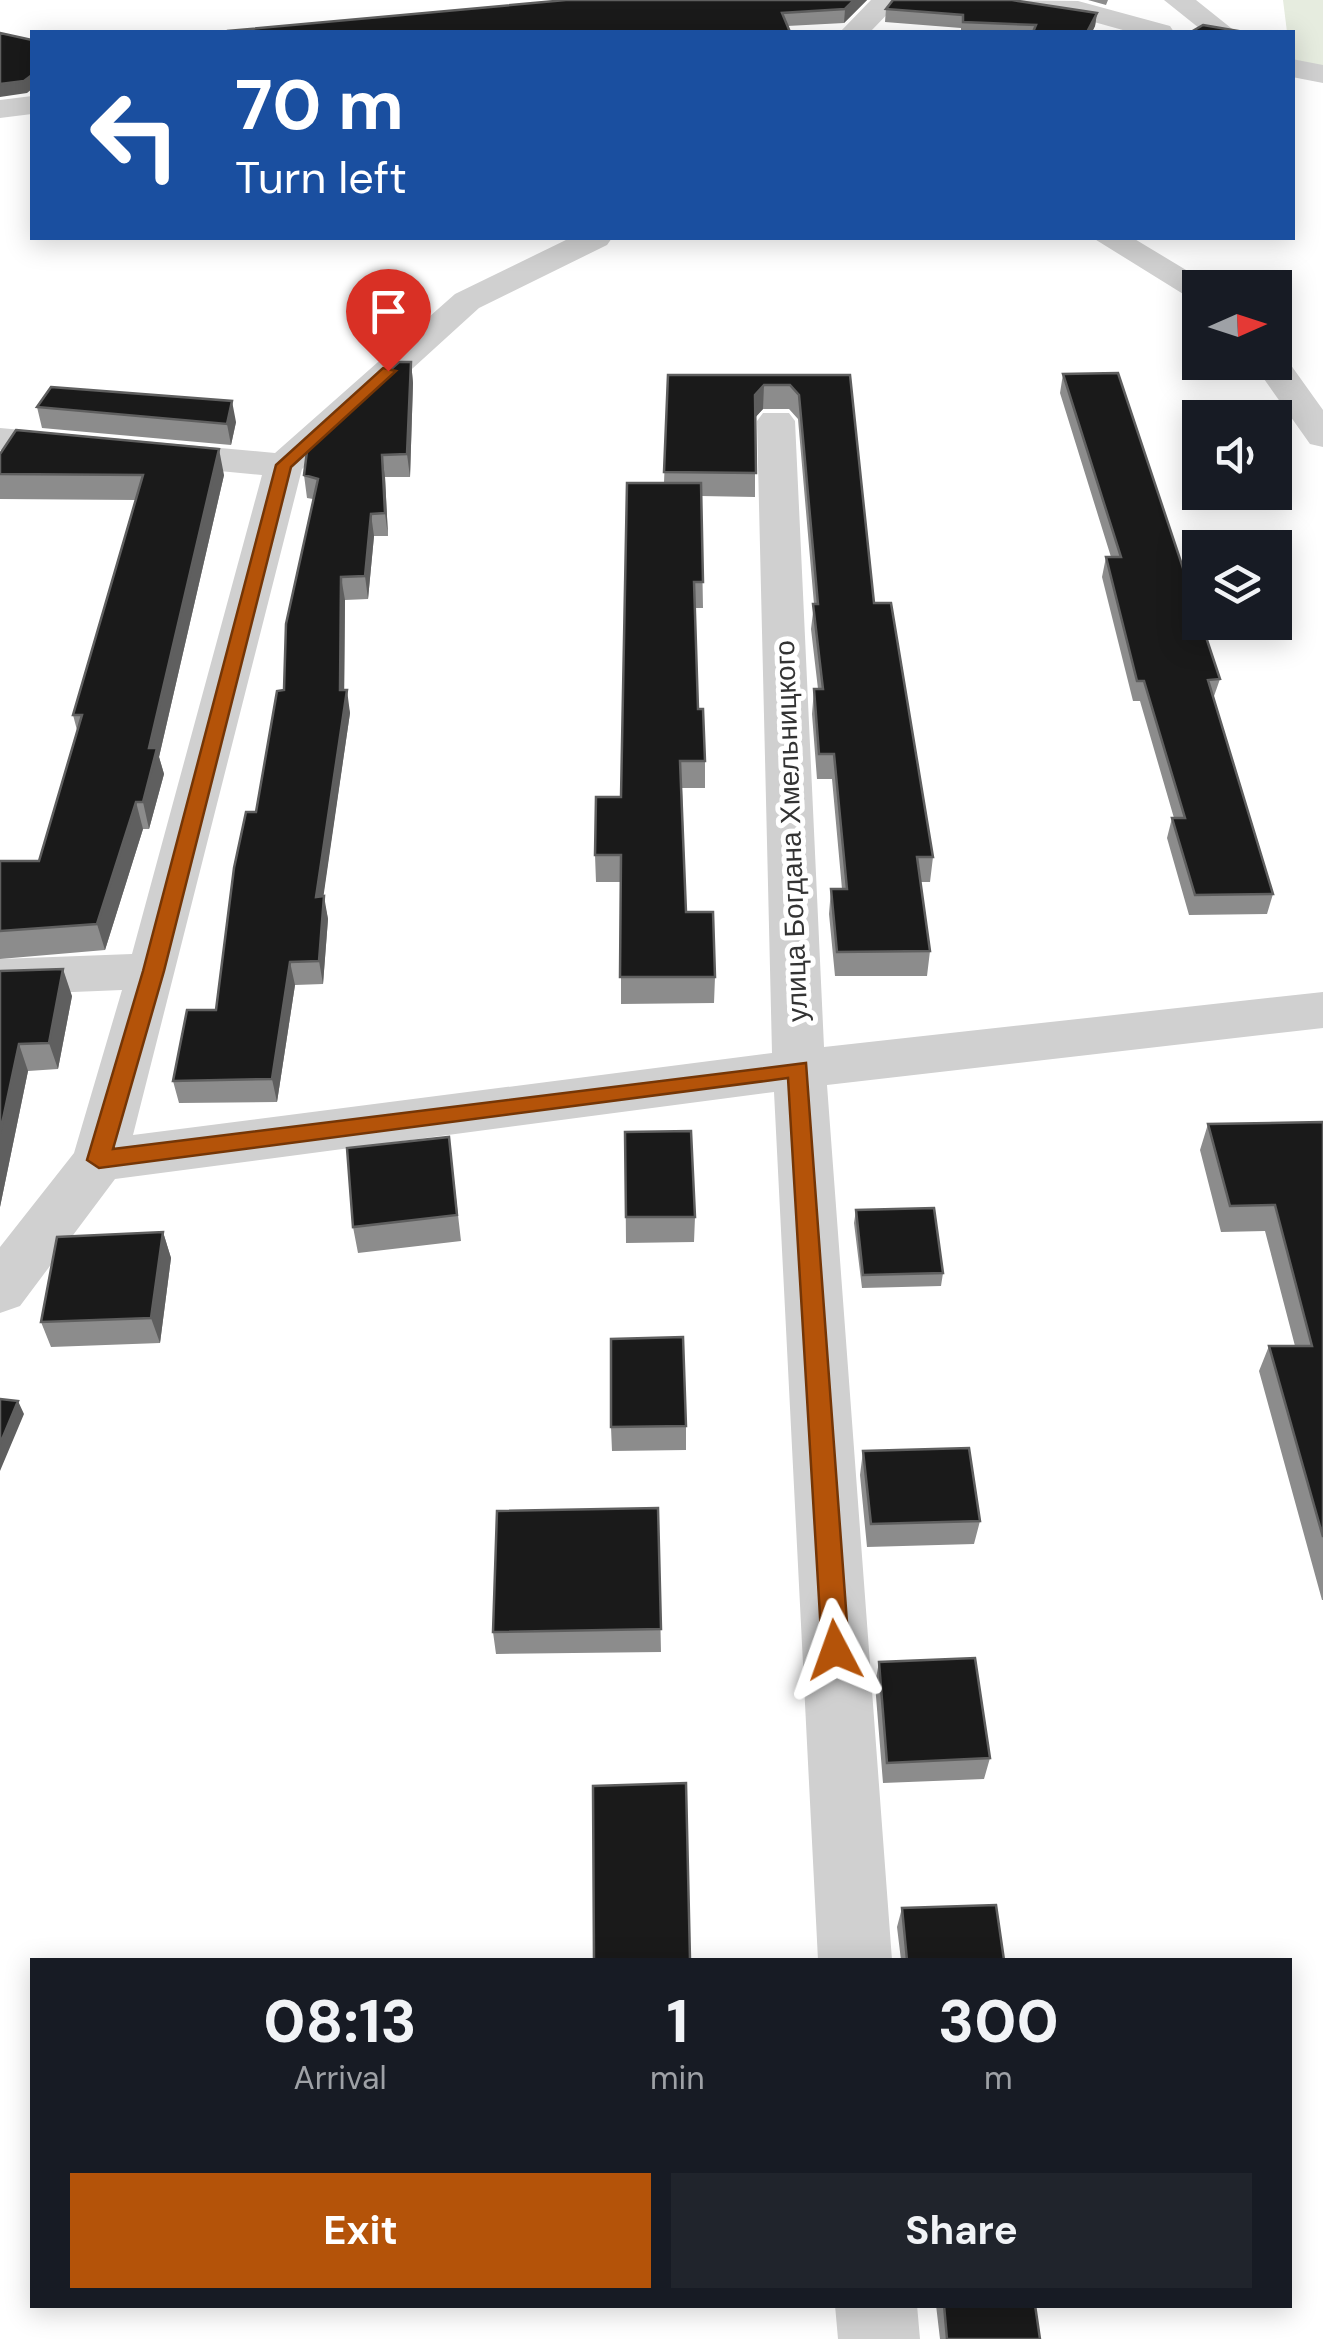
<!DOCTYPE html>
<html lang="en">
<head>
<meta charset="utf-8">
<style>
  :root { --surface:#171b24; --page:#20242c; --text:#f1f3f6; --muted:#9ea1a6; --accent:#b45309 }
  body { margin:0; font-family:"DM Sans",sans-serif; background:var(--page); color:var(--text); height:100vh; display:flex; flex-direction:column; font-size:38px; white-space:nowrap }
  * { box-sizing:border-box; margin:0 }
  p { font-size:32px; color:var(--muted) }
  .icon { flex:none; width:55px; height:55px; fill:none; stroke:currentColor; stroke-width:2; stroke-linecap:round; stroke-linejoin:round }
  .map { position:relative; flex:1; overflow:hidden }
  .side { position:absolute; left:30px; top:1958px; width:1262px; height:350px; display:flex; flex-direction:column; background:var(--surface); border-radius:0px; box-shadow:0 5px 25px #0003 }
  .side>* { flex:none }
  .top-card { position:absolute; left:30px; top:30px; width:1265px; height:210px; border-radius:0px; box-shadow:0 5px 25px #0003; background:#1a4fa0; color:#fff; overflow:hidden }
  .needle { width:65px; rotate:87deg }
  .buttons { position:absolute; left:1182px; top:270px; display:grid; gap:20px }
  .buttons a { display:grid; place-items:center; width:110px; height:110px; border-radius:0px; background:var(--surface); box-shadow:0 5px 25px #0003; font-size:50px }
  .pin { position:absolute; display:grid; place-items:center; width:85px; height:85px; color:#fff; margin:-102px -42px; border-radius:50% 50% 50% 0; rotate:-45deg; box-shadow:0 0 10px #0007 }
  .pin .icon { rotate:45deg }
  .me { position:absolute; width:110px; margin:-55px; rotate:356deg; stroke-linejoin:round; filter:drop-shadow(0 0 8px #0008) }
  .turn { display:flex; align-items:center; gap:35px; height:210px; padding:0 40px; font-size:45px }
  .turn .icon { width:130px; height:130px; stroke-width:2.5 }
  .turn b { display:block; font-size:70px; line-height:85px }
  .eta { display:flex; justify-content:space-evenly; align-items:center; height:170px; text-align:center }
  .eta b { font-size:60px; font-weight:700; line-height:70px }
  .primary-button { display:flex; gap:20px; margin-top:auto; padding:20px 40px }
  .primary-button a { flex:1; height:115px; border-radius:0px; background:var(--accent); color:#fff; font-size:40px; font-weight:700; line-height:115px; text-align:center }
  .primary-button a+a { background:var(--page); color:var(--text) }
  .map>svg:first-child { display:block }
</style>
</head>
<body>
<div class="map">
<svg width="1323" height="2339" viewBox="0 0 1323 2339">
  <rect width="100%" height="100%" fill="#fff"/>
  <path fill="#e6ecdf" d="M1283 0H1323V70L1293 64 1292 32H1287Z"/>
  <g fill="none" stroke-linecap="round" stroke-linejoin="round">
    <path fill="#d0d0d0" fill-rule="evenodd" d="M871 0H901L870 32H840Z
      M987 0 1078 1 1170 26 1174 32H1130L1076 17 1001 8Z
      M1164 0H1196L1236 32H1204Z
      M1292 59 1323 65V83L1292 77Z
      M32 96V114L0 118V100Z
      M570 238H612L607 245 479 308 302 469 133 1135 772 1053 757 421 763 413H789L795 421 824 1047 1323 992V1028L827 1085 892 1960H818L774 1092 115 1179 20 1306 0 1313V1247L74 1153 122 990 0 995V959L132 954 262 475 0 450V428L275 453 455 294Z
      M1093 238H1133L1216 288H1200V300L1188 297Z
      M1275 352 1283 354 1323 410V447L1310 444 1252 362H1275Z
      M835 2305H917L920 2339H838Z"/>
  </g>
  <path fill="#8c8c8c" d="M566 0H867L844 23 787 26Z
    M1088 0H1108L1106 5Z
    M886 9 1097 13 1095 26 1092 32H961V28L885 22Z
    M411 362 413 383 410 477H385L388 536H374L368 599 345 600 344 690 350 713 323 896 328 919 323 984 295 985 277 1102 179 1103 173 1081 216 1010 256 812 284 690 313 499 307 498 304 475Z
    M1063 374 1220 679 1213 699 1273 894 1267 914 1189 915 1167 838 1172 818H1174L1140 701H1133L1102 577 1106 557H1111L1060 393Z
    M668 375H850L874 603 933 857 930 882H921L930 951 927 976H835L829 914 831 889H842L832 779H817L812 714 814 689H818L811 629 814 604 798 419 789 409H763L755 417V497L701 496 703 608H695L698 709 705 761V788H682L686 912 715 977 714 1003 621 1004V882H596L595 855 621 797 664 483Z
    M37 407 236 422 231 445 42 428Z
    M0 454 224 475 159 757 164 774 149 829H143L105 950 0 959V861H39L77 730 73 715 136 500 0 499Z
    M0 971 72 996 58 1069 28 1071 0 1207Z
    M1323 1122V1600H1322L1259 1371 1269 1346H1295L1265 1231 1221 1232 1200 1150 1208 1124Z
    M625 1132 695 1217 694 1242 626 1243Z
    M449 1137 461 1241 358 1253 353 1227Z
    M856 1210 943 1273 941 1286 862 1288 854 1223Z
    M163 1232 171 1258 160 1343 51 1347 41 1322Z
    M686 1426V1450L612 1451 611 1427Z
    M863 1451 980 1521 974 1544 867 1547 860 1475Z
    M658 1508 661 1652 496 1654 493 1632Z
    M879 1662 990 1758 984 1779 883 1783 875 1684Z
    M902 1908 1004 1960H901L897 1927Z
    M936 2305H1035L1040 2339H940Z"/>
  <path fill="#5f5f5f" d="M854 0H867L844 23 845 9Z
    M1097 13 1095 26 1092 32H1087Z
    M32 75V89L27 93 0 97V84Z
    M411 362 413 383 410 477 407 454Z
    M764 385 763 409 754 419 755 395Z
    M232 401 236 422 231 445 227 424Z
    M219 449 224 475 159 757 164 774 149 829 143 802 149 748Z
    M382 455 385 477 388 536 385 513Z
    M371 514 374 536 368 599 365 576Z
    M341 577 345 600 344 710 347 690 350 713 320 920 316 897Z
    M136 802 143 829 105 950 97 924Z
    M324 896 328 919 323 984 319 961Z
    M290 962 295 985 277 1102 272 1079Z
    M63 969 72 996 58 1069 49 1043Z
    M19 1044 28 1071 0 1207V1133Z
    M163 1232 171 1258 160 1343 151 1318Z
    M18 1401 24 1414 0 1471V1444Z"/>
  <path fill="#1a1a1a" stroke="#5f5f5f" stroke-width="2.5" d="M566 0H854L845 9 782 13 790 32H228V31Z
    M893 0H1012L1097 13 1087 32H1033L1036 25 963 22V15L886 9Z
    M1203 25 1244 32H1191Z
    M0 33 32 40V75L24 81 0 84Z
    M399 362H411L407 454 382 455 385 513 371 514 365 576 341 577 340 690H347L316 897 324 896 319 961 290 962 272 1079 173 1081 187 1010H216L234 868 246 812H256L277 691 284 690 286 624 318 479 304 475 308 443Z
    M1118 373 1220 679 1208 680 1273 894 1195 895 1172 818H1185L1144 681H1137L1106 557H1121L1063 374Z
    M668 375H850L874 603H891L933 857H917L930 951 837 952 831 889H847L834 754H819L814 689H823L813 604H818L799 395 790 385H764L755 395 756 473 664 472Z
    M51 387 232 401 227 424 37 407Z
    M16 430 219 449 149 748H157L143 802H136L97 924 0 931V861H39L82 715H73L143 475 0 474V454Z
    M627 483H701L703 582H694L698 709H703L705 761H680L686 912H713L715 977H620L621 855H595L596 797H621Z
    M63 969 49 1043 19 1044 0 1133V971Z
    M1323 1122V1537L1269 1346H1312L1275 1205 1230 1206 1208 1124Z
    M691 1131 695 1217H626L625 1132Z
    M449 1137 457 1215 353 1227 347 1148Z
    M934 1208 943 1273 863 1275 856 1210Z
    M163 1232 151 1318 41 1322 57 1237Z
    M683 1337 686 1426 611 1427V1339Z
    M0 1399 18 1401 0 1444Z
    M969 1448 980 1521 871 1524 863 1451Z
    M658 1508 661 1629 493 1632 497 1511Z
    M975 1658 990 1758 887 1763 879 1662Z
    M686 1783 690 1960H594L593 1786Z
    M996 1905 1004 1960H907L902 1908Z
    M944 2305H1035L1040 2339H947Z"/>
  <path fill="#b45309" stroke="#753606" stroke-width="2.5" d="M383 368 396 371 291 467 164 971 113 1149 806 1063 849 1650 845 1659 835 1663 826 1659 822 1650 788 1078 99 1168 87 1160 143 971 276 465Z"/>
  <g text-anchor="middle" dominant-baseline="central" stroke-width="10" stroke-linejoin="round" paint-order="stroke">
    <g font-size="28" fill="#333" stroke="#fff">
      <text transform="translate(791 831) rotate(-92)">улица Богдана Хмельницкого</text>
    </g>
  </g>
</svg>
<div class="buttons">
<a><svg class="needle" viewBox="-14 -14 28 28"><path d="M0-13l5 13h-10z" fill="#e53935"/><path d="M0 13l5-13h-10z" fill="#9ea1a6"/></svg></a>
<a><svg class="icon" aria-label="sound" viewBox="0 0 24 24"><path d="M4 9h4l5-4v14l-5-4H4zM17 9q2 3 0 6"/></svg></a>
<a><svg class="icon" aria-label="layers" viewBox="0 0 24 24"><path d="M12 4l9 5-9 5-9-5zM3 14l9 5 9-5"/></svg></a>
</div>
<div class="pin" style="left:388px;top:371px;background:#d93025"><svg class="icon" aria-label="arrive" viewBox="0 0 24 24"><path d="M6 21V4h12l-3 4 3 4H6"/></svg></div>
<svg class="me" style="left:835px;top:1650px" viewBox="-20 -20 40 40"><path d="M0-17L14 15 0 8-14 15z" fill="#b45309" stroke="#fff" stroke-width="4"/></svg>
<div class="top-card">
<div class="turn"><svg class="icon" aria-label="left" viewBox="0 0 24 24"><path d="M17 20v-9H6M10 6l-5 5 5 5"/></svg><div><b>70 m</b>Turn left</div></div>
</div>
<section class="side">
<div class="eta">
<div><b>08:13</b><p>Arrival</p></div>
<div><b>1</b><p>min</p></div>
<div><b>300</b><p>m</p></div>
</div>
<div class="primary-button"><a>Exit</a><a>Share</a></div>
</section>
</div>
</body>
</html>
